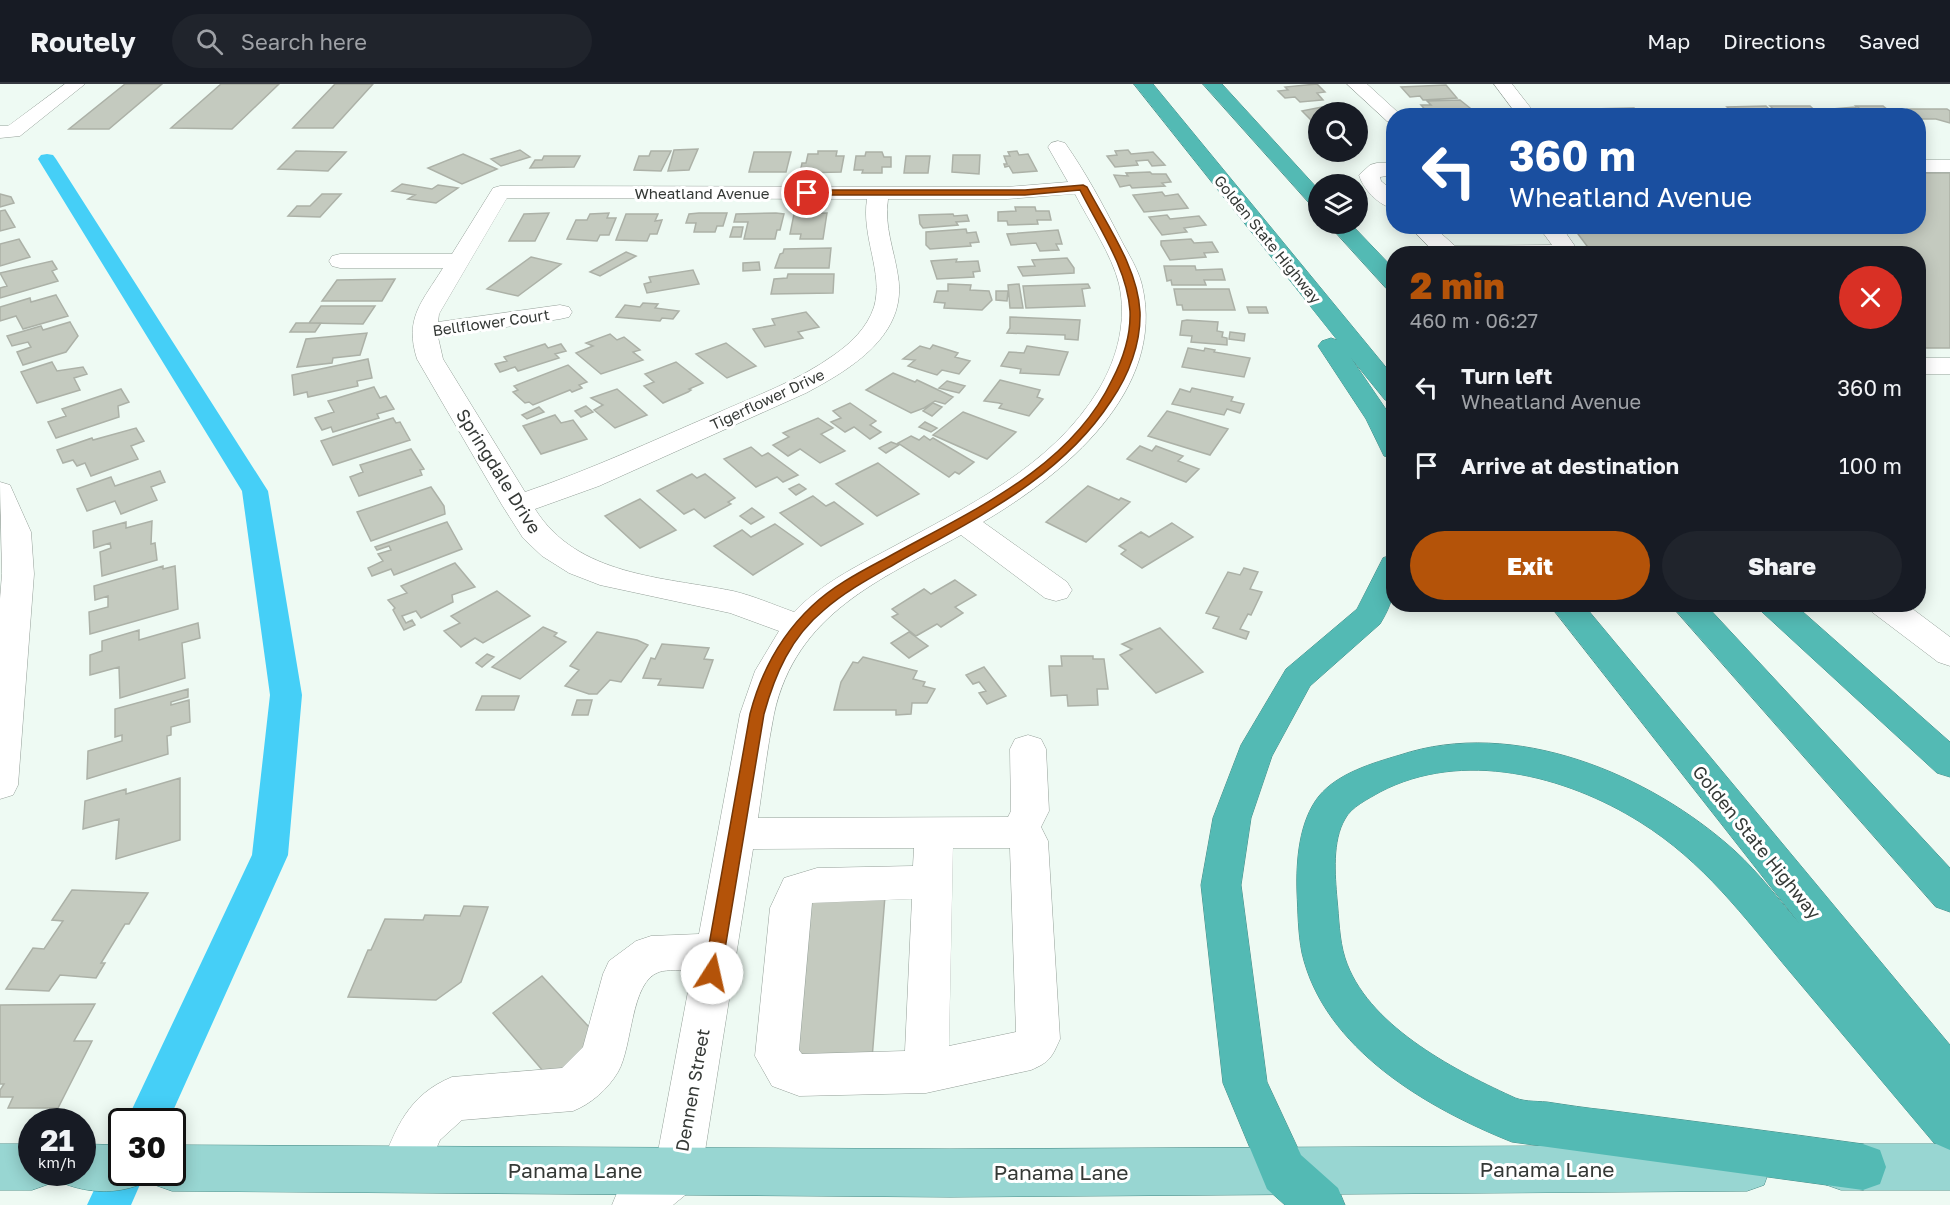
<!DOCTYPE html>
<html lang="en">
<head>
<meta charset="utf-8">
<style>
  :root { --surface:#171b24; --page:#20242c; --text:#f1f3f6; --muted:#9ea1a6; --line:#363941; --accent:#b45309 }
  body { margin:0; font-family:"Golos Text",sans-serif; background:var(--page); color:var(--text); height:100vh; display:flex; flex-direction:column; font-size:22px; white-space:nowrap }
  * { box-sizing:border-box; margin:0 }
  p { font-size:20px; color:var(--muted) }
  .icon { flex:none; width:33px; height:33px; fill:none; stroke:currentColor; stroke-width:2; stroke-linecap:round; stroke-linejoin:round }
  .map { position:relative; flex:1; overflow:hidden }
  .side { position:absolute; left:1386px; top:162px; width:540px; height:366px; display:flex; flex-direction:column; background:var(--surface); border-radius:24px; box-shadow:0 3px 15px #0003 }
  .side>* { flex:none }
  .top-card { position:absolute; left:1386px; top:24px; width:540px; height:126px; border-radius:24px; box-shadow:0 3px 15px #0003; background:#1a4fa0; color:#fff; overflow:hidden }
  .tools { position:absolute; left:1308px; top:18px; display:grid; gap:12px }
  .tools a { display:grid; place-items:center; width:60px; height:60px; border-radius:50%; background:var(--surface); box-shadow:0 3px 15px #0003; font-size:30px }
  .speed { position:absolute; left:18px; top:1024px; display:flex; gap:12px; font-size:30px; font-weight:700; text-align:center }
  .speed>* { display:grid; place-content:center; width:78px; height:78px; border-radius:50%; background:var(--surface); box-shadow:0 3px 15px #0003; line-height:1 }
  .speed small { font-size:15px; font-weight:400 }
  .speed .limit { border:3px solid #111; border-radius:9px; background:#fff; color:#111 }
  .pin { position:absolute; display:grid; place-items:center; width:51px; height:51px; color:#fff; margin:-26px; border:3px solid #fff; border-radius:50%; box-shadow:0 2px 6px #0007 }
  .me { position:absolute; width:66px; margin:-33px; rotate:10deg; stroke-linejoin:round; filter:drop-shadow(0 0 4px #0008) }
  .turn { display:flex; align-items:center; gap:21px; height:126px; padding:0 24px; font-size:27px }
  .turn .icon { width:78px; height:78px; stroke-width:2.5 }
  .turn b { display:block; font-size:42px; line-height:51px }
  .round { display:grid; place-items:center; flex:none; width:63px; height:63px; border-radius:32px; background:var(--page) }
  .head { display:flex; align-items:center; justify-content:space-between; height:102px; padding:0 24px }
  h1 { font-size:36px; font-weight:800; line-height:45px; color:var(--accent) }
  .primary-button { display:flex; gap:12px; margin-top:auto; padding:12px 24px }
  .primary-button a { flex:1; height:69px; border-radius:36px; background:var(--accent); color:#fff; font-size:24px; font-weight:800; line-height:69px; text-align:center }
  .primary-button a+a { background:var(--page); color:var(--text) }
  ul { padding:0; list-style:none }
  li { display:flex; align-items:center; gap:18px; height:78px; padding:0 24px }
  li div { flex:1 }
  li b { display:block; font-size:22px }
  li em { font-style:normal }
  header { display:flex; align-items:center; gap:36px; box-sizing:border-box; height:84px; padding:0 30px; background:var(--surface); border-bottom:2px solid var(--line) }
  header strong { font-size:28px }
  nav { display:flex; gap:33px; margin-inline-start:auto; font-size:21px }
  .search { width:420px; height:54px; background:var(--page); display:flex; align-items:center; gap:15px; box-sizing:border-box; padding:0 21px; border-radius:33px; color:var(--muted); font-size:22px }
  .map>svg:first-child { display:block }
</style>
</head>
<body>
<header>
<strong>Routely</strong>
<div class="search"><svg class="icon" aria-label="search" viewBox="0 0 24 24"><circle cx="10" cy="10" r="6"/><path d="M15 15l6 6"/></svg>Search here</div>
<nav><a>Map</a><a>Directions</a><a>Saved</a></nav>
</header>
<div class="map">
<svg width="1950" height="1121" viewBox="0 0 1950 1121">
  <rect width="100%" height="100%" fill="#eefaf3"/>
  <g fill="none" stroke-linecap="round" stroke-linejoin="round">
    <path fill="#45cff7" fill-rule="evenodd" d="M47 70 53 71 56 75 268 407 302 611 288 771 168 1038H126L252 771 270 611 242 407 38 75 41 71Z
      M122 1069V1089H145L131 1121H87L109 1074Z"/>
  </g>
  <path fill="#c4cabf" stroke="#acb1a7" stroke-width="1.5" d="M125 0H162L109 45H69Z
    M221 0H279L232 45 171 44Z
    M335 0H373L333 44H293Z
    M1317 0 1325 8 1317 9 1323 16 1300 18 1295 13 1285 14 1278 7 1288 6 1285 3Z
    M1446 1 1457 14 1423 16 1420 12 1410 13 1401 3Z
    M1460 16 1475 28 1429 30 1421 21H1431L1427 17Z
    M1766 22 1776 32H1737L1727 23Z
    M1770 22H1810L1821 32H1781Z
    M1856 22H1883L1888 26H1902L1909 32H1871Z
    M1322 23 1330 28H1318V38H1313L1302 27Z
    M1855 23 1866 32H1825L1819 26Z
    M1634 24 1640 32H1600L1592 25Z
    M1590 25 1595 32H1554L1549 26Z
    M1640 25H1680L1687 32H1647Z
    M1908 25H1947L1950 27V39L1936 35H1920Z
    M1685 26H1725L1732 32H1691Z
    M698 65 689 86 668 87 674 66Z
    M520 66 530 73 501 82 491 75Z
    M1128 66 1131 70 1153 68 1165 81 1152 82 1148 76 1136 77 1138 81 1115 83 1107 72 1117 71 1115 67Z
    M296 67 346 68 328 87 278 85Z
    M651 67H671L661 87 634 86 639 72H649Z
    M818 67H837L836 72H844L841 88 800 89 802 79H806L808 70H818Z
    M1017 67 1019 71 1028 70 1037 87 1013 89 1009 82 1005 83 1004 80H1007L1004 72H1010L1008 68Z
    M754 68H791L786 88H749Z
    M866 68H882L884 73H891V83H882V89H862L863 86H854L856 72H865Z
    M463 70 497 85 462 100 428 84Z
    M953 71H980L979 90 952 88Z
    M544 72H580L574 83 530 84 535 76H542Z
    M906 72H930L928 89H904Z
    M1150 88 1152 90H1166L1171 98 1162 99 1165 102 1132 104 1130 101 1120 103 1114 91 1128 92 1126 89Z
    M1918 89H1950V264H1918V170H1593L1572 142H1918Z
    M402 100 432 105 438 101 458 104 436 119 408 115 415 111 392 107Z
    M1162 108 1165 112 1178 110 1188 124 1144 128 1133 111Z
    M0 110 11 113 14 119 0 123Z
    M322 110H341L320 133 288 132 297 122H310Z
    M1015 123H1035L1036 127H1049L1051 136H1037L1038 140 1008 141 1007 137H998V128L1016 127Z
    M5 126 15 143 0 147V127Z
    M549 129 535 157H509L524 130Z
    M609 129 607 134H616L609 151H600L597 157 567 155 576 136H587L590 130Z
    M699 129H727L723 142H717L715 148H694L696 139H686L689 130Z
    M776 129 784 130 780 146H777L775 155H744L748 138H734L736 130Z
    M827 129 823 155H800L801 150H790L794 130Z
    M626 130H658L655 137 662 136 657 150H650L647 157 616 156Z
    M953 130 954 132 967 131 969 137 956 138 958 141 923 144 920 140 919 131Z
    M1167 131 1170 135 1199 132 1206 141 1184 144 1187 148 1162 151 1149 133Z
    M733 143H743L741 153H730Z
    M966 145 967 149 976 148 979 158 970 159 971 162 930 165 926 161V148Z
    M1058 146 1062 160H1056L1059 166 1040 167 1036 159 1011 161 1007 150Z
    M19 155 30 173 0 182V160Z
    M1191 155 1194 159 1212 158 1218 168 1204 169 1206 173 1170 176 1161 161V157Z
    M831 164 829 184H775L780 170 783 169 784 165Z
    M626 168 636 172 600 192 590 188Z
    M531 173 561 180 518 212 487 205Z
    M1067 174 1074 184V189L1023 192 1018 183 1035 182 1032 176Z
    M957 175 956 178 978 177 980 187 973 188 974 193 937 195 931 177Z
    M52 177 57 185 52 187 58 197 0 214V204L7 202 0 189Z
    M759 178 760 186 743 187V179Z
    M1164 182H1195L1196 186 1222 185 1225 196H1204L1206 201H1172L1171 196 1167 197Z
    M693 186 699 200 647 209 644 200 651 198 649 193Z
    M788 190H834L833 209 771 210 774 195 787 194Z
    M395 195 382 217H322L337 196Z
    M948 200 971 201 970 206 989 207 992 216 982 226 944 224 945 219 934 218 937 207H948Z
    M1019 200 1023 224H1010L1008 201Z
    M1088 200 1090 204 1082 205 1085 222 1026 224 1023 202Z
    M1174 205H1229L1235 226H1183L1182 221H1177Z
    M996 207H1008L1007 217 996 216Z
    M56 211 68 232 23 245 16 232 0 237V223L30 214 31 218Z
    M643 219 658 220 655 224 679 227 673 235 662 234 660 237 616 233 625 221 640 223Z
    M321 222H375L363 240 309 239Z
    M1247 223H1266L1268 229H1249Z
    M806 228 819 243 798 248 803 254 765 263 753 245 775 241 772 235Z
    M1010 233 1080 236 1078 256 1065 255V251L1007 249 1010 244Z
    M1187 236 1218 238 1217 247 1223 248 1222 253 1227 254V261L1191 258 1192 252 1180 251 1182 237Z
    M70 238 78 252 66 268 23 281 17 268 31 263 28 258 12 262 7 252 41 242 43 246Z
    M296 239H321L315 248H290Z
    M1230 248 1245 250 1244 257 1229 255Z
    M367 249 360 271 333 274 332 279 297 283 306 255Z
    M610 250 617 256 624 253 640 266 633 268 643 276 601 290 576 269 593 262 586 259Z
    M726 259 756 282 727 294 696 270Z
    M545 260 548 264 561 260 566 267 555 270 559 274 518 287 515 283 500 288 495 280 507 277 504 273Z
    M933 261 958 269 955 273 970 277 959 290 942 286 937 291 908 282 915 276 903 275 920 262 930 265Z
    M1027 262 1068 268 1059 291 1020 289 1021 285 1001 282 1009 268 1024 269Z
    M1188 264 1204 267 1205 264 1215 266 1214 268 1250 274 1244 293 1182 283Z
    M368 275 372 294 357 297 358 302 308 313 307 308 294 311 292 291Z
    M52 278 57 287 83 283 87 290 74 294 80 306 37 319 21 288Z
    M676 278 703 299 689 305 691 306 688 308 663 319 644 302 654 298 645 290Z
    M568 281 587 298 579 301 582 304 572 308 570 306 533 321 529 318 525 319 513 308 518 306 514 302Z
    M893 289 915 298 917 296 953 313 945 320 935 317 924 324 911 329 866 306Z
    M1000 296 1040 306 1037 313 1043 315 1029 332 999 324 1002 320 999 319 984 317Z
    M947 297 965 302 959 309 939 304Z
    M374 303 380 314 386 312 394 325 377 330 379 334 333 348 331 343 322 346 315 334 334 328 328 317Z
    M1192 304 1233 313 1231 317 1244 320 1240 329 1227 325 1224 331 1172 320 1180 305 1190 308Z
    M121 305 129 318 118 322 119 333 56 354 48 338 66 332 62 325Z
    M617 305 647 331 615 344 594 326 603 321 591 314Z
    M850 319 876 337 870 341 881 348 870 355 854 343 845 348 831 338 841 334 833 327Z
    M933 319 942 323 932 332 923 327Z
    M586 322 593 328 581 333 575 327Z
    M539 323 544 328 527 335 522 331Z
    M1167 327 1178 330 1228 345 1210 371 1148 352Z
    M963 328 1016 348 987 375 933 351Z
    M555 331 561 339 573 336 587 355 541 370 523 342Z
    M393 334 396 339 400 338 410 356 333 381 321 357Z
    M818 334 833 344 821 350 845 367 820 379 800 365 788 372 773 361 789 353 783 349Z
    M925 338 937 344 931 348 919 343Z
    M136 344 144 357 131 362 138 375 91 392 85 379 77 382 73 376 63 379 57 366 92 354 93 356Z
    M911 352 919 356 924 352 930 356 933 354 974 378 959 390 955 388 949 393 898 359Z
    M891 358 899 361 886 369 879 364Z
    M1140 362 1152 367 1156 362 1183 372 1178 377 1199 385 1186 398 1127 375Z
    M751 363 762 372 768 369 798 391 783 398 777 393 756 403 724 375Z
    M411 365 424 385 420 386 422 391 359 412 350 393 363 388 360 381Z
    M878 379 919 410 877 432 836 400Z
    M160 387 165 398 151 403 157 416 121 430 115 417 87 427 77 405 111 393 115 402Z
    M692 390 697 394 705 390 735 414 728 418 731 420 705 434 694 425 684 430 657 407Z
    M799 400 806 405 796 411 789 405Z
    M1088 402 1119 416 1121 414 1130 418 1086 458 1046 438Z
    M431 403 444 422 445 430 371 457 357 428Z
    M813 412 826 422 834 418 863 440 821 462 780 429Z
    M640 415 676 446 640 464 605 432Z
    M752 424 764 433 751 440 740 432Z
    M152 437 151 460 155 459 157 476 102 492 100 468 111 464 110 459 94 464 93 447 126 438V444Z
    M447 438 462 465 394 491 391 485 372 492 368 484 383 477 378 470 391 466 389 462 377 466 375 463Z
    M1172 439 1193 453 1142 484 1121 470 1126 466 1119 462 1141 448 1149 453Z
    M775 440 803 460 753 491 714 462 742 446 751 453Z
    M455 479 475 503 452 511 453 518 421 534 416 527 402 532 406 539 412 536 415 541 404 546 393 526 395 524 388 516 407 509 401 502Z
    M163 482V485L175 482 178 525 90 550 89 528 108 523V512L95 516 94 502Z
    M1244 484 1258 488 1250 505 1262 508 1251 531 1248 530 1240 545 1249 548 1246 555 1213 544 1219 533 1206 529 1228 488 1240 491Z
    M955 496 976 511 955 523 963 529 941 543 937 540 916 552 892 533 898 530 892 525 924 505 931 510Z
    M497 507 530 532 483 559 475 554 461 563 444 547 460 539 451 532Z
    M198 539 200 554 182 559 185 594 120 614 119 583 90 591V571L102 567V557L139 546V556Z
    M543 543 557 549 554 552 566 558 520 595 492 583Z
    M1160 544 1203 588 1156 609 1120 571 1132 565 1122 560Z
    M597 548 637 556 648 561 621 598 610 596 597 610H589L565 602 579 586 570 582Z
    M909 548 928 562 909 574 891 559Z
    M662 560 709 564 704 575 713 576 703 604 658 601 661 595 643 594 651 574 655 575Z
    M487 570 494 573 482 583 476 579Z
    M1061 572H1093V575H1104L1108 605H1097L1098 621 1068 622 1067 611 1051 612 1049 582H1062Z
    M863 573 917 587 913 595 925 598 923 602 935 605 927 619H912L911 630 896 631V626H834L841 598 853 578 858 579Z
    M984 583 1006 612 987 620 979 609 986 607 979 598 973 600 966 591Z
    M188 605V613L171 618V621L189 616 190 638 171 643V651L167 652 168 670 87 695 88 667 122 657V651L115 653V625Z
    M482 612H519L514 626H476Z
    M577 616H592L588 631H572Z
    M180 694V756L116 775 119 735 83 745 85 717 126 705V710Z
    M72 806 148 809 129 840H125L101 879H105L96 894 60 891 49 907 6 905 33 864 44 865 63 837 52 836Z
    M811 811 885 812 872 975 790 974Z
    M464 822 488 823 461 898 436 916 348 913 368 866H371L385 835 423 836 425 831 460 832Z
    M542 892 600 955 550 995 493 929Z
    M95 920 74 957H92L58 1024H8L13 1013H0V1006L4 1000H0V921Z"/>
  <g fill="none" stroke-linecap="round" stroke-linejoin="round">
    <g stroke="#95a099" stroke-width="1">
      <path id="minor" d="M65 0H85L20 52 0 54V42H8Z
        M1347 0H1367L1402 32H1394V39L1387 37Z
        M1494 0H1512L1537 32H1518Z
        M1058 57 1065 59C1086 89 1102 119 1119 152 1127 168 1138 184 1142 201 1167 307 1063 391 983 438L1067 498 1072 506 1067 514 1056 517 1045 514 961 451C880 496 796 529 774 630 767 665 763 700 758 734L1008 733 1011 727 1010 665 1015 655 1028 651 1041 655 1046 665 1049 727 1041 743 1048 757 1060 955C1052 973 1050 978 1031 986L926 1009 799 1012 772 1002 755 972 770 824 784 794 817 784 913 782 914 764 753 765 702 1086 695 1103 673 1121H612L619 1104 657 1073 692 886C682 887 668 885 659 888 630 898 633 962 618 988 608 1005 591 1020 573 1027L462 1036 440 1056 420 1102 403 1108 386 1102 380 1085C396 1044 408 1011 452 993L562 984 583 963 603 890 609 877 636 857 651 852 699 850 740 630 755 587 779 547 730 529 600 501 569 489 542 472 523 454 502 421 417 275C404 234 422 218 443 184H340L332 182 329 177 332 172 340 170H452L493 104 500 102 1007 103 1068 98 1048 63 1051 59ZM1075 110C1089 137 1112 171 1119 200 1127 236 1118 273 1099 305 1052 383 966 423 889 465 855 483 821 500 794 528 774 521 754 512 733 507 663 493 577 492 535 425L599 402 806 309C851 285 908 251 898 192 894 165 884 143 888 115H1007ZM507 114 867 115C861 153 884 189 874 223 867 244 851 259 834 271 798 297 755 312 715 330 652 357 590 386 525 408L443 275 438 253 560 235 569 233 572 228 569 223 560 221 438 238 439 230ZM953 764H1010L1016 948 949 962ZM912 815 905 967 802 970 799 966 812 819Z
        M1918 76H1950V88H1918Z
        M1377 79H1394V91L1380 93 1381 97 1394 108V125C1378 121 1363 105 1359 91L1370 81Z
        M1409 142H1433L1455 162 1552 161 1538 142H1561L1579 168 1436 170Z
        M1918 274H1950V290H1918Z
        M0 398 10 401 31 448 34 490 18 701 13 711 0 715V515L2 490Z
        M1867 520H1906L1950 553V582L1938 578 1872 528Z"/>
    </g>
    <g stroke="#488d88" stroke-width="1">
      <path id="major" d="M0 1060H32V1089H53L49 1100 32 1106H0Z
        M82 1060 122 1061V1089H143L139 1101C115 1110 89 1109 65 1100L61 1089H82Z
        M1841 1060H1950V1106H1841L1824 1100 1818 1083 1824 1066Z
        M172 1061 950 1065 1747 1061 1764 1067 1770 1084 1764 1101 1747 1107 950 1113 172 1107 155 1101 151 1089H172Z"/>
    </g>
    <g stroke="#488d88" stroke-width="1">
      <path id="highway" d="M1134 0H1153L1394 293V318L1385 316 1351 274 1394 337V374L1384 372 1366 335 1318 262 1322 257 1331 254 1337 256Z
        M1203 0H1222L1318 105V123L1311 121Z
        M1328 140H1351L1394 185V206L1386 204Z
        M1394 471C1394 502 1397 512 1380 540L1310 602 1272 672 1251 734 1241 801 1267 998 1301 1071 1338 1104 1345 1121H1285L1267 1105 1223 999 1201 801 1213 734 1241 661 1286 585 1357 525 1383 474Z
        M1549 520H1583L1950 961V1066L1934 1059C1886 1002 1839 946 1791 889 1743 832 1704 778 1640 738 1565 691 1462 665 1380 708 1368 715 1351 723 1345 735 1332 757 1335 791 1337 815 1339 834 1339 855 1345 874 1366 940 1452 985 1511 1012 1522 1018 1535 1017 1547 1018 1567 1021 1586 1024 1606 1026 1692 1037 1777 1048 1863 1060L1880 1066 1886 1083 1880 1100 1863 1106 1512 1058C1427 1024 1324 965 1302 869 1298 849 1298 828 1297 808 1296 777 1299 737 1319 712 1338 689 1373 679 1400 671 1514 633 1650 690 1735 767 1759 789 1779 816 1799 839Z
        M1670 520H1705L1950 784V828L1936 823Z
        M1757 520H1794L1950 658V693L1937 689 1762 528Z"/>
    </g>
    <use href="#minor" fill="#fff" fill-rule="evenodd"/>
    <use href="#major" fill="#98d6d2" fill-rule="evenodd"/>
    <use href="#highway" fill="#53bab4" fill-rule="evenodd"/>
  </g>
  <path fill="#b45309" stroke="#753606" stroke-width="1.5" d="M1083 101 1087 103C1107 141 1138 184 1140 228 1141 259 1129 291 1111 317 1061 394 978 433 900 477 874 492 847 506 824 526 791 553 775 590 764 630L721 889 718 895 712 897 706 895 704 889 750 630C761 588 780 552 812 522 834 501 862 487 888 473 969 428 1070 385 1112 296 1123 275 1131 251 1130 227 1127 184 1099 144 1080 106L1025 111H807L803 109 807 106H1025Z"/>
  <g text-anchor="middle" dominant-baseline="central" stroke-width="6" stroke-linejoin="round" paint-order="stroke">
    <g font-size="15" fill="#353936" stroke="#fff">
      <text x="702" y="109">Wheatland Avenue</text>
      <text transform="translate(1268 155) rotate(51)">Golden State Highway</text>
      <text transform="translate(491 238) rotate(-8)">Bellflower Court</text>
      <text transform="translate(767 315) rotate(-25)">Tigerflower Drive</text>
    </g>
    <g font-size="18" fill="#353936" stroke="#fff">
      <text transform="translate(499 387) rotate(58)">Springdale Drive</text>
      <text transform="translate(1757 758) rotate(51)">Golden State Highway</text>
      <text transform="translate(692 1006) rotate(-80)">Dennen Street</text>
    </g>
    <g font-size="21" fill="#353936" stroke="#fff">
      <text x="1547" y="1085">Panama Lane</text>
      <text x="575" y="1086">Panama Lane</text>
      <text x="1061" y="1088">Panama Lane</text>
    </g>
  </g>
</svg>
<div class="tools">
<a><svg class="icon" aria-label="search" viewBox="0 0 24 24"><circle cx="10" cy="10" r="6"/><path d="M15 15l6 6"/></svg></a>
<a><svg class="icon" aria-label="layers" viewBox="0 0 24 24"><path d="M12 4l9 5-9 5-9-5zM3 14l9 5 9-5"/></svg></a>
</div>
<div class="speed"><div>21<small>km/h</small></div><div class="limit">30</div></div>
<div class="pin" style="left:807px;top:109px;background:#d93025"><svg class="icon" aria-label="arrive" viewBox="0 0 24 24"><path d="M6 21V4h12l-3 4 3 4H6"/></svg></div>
<svg class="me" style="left:712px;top:889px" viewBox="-20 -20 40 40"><circle r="19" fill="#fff"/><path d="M0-13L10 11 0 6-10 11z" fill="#b45309"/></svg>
<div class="top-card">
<div class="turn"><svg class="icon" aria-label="left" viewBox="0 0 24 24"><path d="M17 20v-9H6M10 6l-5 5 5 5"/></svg><div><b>360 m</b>Wheatland Avenue</div></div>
</div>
<section class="side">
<div class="head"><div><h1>2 min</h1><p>460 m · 06:27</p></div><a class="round" style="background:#d93025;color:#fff"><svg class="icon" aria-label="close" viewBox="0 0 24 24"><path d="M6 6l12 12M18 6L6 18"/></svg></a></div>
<ul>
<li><svg class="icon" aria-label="left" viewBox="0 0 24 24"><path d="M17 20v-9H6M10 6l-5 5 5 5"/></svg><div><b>Turn left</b><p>Wheatland Avenue</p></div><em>360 m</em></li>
<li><svg class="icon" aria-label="arrive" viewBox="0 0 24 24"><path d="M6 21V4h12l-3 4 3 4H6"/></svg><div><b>Arrive at destination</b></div><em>100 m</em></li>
</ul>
<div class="primary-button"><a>Exit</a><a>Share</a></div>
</section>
</div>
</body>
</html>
